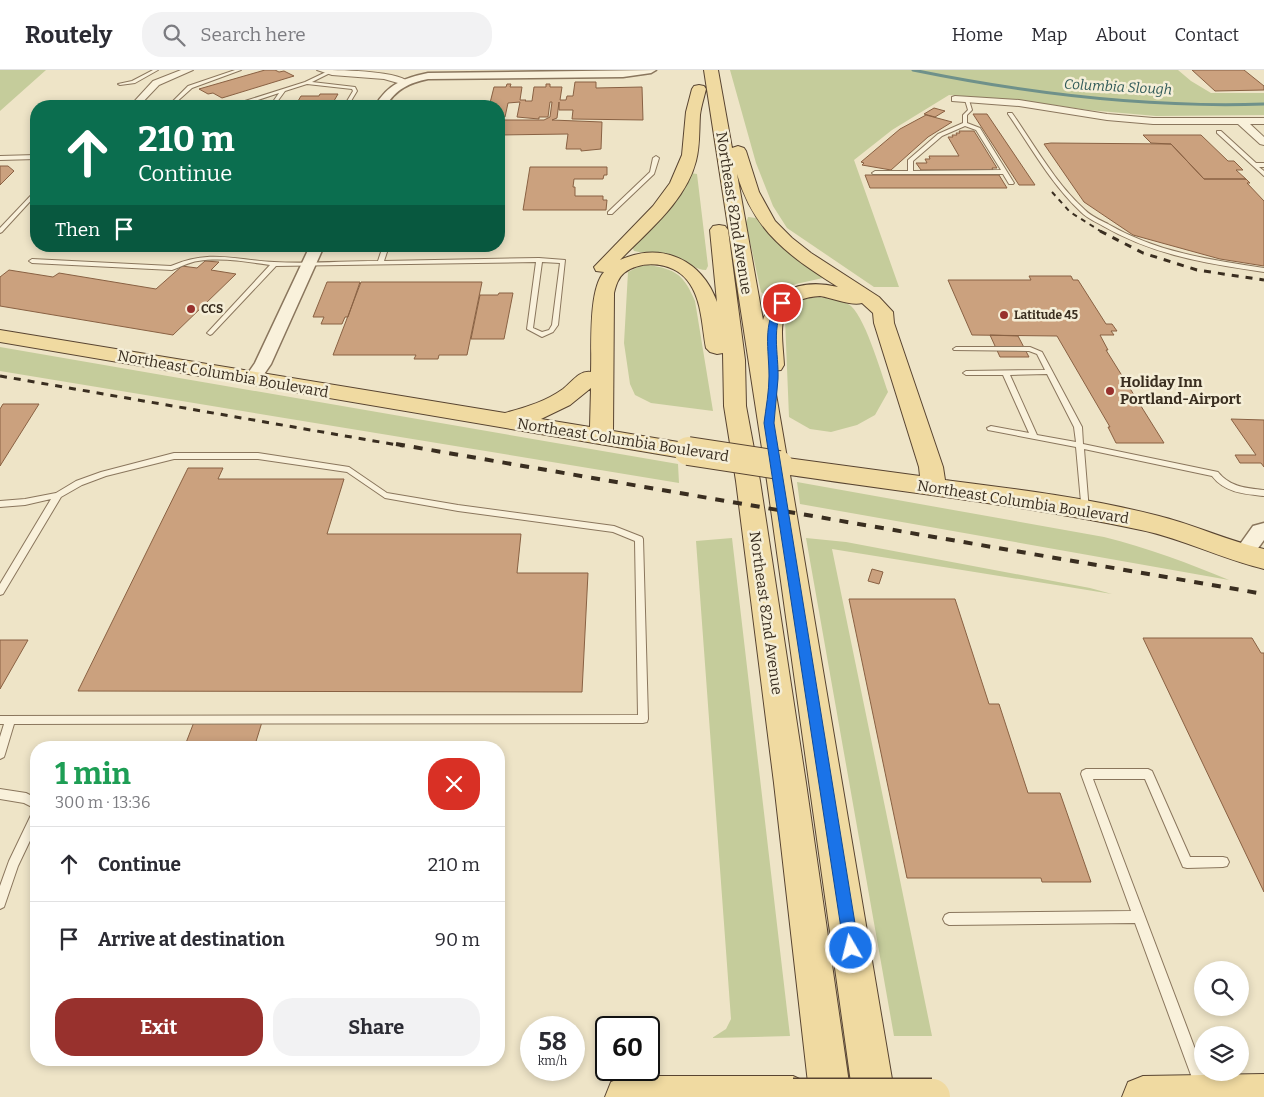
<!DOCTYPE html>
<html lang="en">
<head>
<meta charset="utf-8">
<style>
  :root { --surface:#fff; --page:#f2f2f3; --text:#2b2b33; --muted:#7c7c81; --line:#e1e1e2; --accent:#98312d }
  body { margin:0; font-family:Bitter,serif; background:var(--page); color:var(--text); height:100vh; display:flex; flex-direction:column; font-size:19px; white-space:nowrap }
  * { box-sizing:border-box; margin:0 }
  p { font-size:16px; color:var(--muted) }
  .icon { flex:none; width:28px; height:28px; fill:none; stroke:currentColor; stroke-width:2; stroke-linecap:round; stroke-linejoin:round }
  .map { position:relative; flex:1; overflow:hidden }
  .side { position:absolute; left:30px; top:671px; width:475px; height:325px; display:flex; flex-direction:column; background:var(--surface); border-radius:20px; box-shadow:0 2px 8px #0003 }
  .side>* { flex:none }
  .hud { position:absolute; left:30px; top:30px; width:475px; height:152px; border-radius:20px; box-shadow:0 2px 8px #0003; background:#0b6e4f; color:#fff; overflow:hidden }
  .buttons { position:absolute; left:1194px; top:891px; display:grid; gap:10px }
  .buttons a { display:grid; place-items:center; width:55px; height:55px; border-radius:50%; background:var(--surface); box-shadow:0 2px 8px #0003; font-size:25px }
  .speed { position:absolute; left:520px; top:946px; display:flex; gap:10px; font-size:25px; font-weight:700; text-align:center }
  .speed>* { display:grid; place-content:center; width:65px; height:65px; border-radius:50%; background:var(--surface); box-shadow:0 2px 8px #0003; line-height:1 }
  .speed small { font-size:12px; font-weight:400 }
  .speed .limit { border:2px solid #111; border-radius:8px; background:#fff; color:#111 }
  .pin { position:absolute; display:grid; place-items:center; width:42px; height:42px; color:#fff; margin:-21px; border:2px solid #fff; border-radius:50%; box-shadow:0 1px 5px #0007 }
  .me { position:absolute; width:55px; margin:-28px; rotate:352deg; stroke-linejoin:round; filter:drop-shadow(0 0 4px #0008) }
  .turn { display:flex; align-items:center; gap:18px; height:105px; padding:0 25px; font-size:22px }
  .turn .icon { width:65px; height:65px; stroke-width:2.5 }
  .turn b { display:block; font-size:35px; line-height:42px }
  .then { display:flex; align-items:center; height:48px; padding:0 25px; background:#0003; gap:10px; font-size:19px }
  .round { display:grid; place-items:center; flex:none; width:52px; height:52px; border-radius:20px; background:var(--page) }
  .summary { display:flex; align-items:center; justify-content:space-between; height:85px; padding:0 25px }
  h1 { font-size:30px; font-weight:700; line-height:38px; color:#1e9e55 }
  .action { display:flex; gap:10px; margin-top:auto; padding:10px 25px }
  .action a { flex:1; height:58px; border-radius:20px; background:var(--accent); color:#fff; font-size:20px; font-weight:700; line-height:58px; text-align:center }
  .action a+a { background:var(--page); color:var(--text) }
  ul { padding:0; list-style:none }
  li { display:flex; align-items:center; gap:15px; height:75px; padding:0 25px; border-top:1px solid var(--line) }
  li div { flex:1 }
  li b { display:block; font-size:19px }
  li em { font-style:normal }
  header { display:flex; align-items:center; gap:30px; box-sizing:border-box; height:70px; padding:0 25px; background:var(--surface); border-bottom:1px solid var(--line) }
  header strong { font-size:24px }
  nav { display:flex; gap:28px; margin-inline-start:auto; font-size:18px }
  .search { width:350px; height:45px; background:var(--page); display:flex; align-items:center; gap:12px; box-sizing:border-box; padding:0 18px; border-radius:20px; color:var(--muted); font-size:19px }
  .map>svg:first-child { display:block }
</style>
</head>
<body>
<header>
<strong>Routely</strong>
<div class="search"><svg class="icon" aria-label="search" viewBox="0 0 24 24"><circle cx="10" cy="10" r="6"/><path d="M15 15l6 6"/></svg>Search here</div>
<nav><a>Home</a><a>Map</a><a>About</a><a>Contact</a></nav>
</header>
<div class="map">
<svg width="1264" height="1027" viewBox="0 0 1264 1027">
  <rect width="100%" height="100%" fill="#eee4c7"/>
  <path fill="#c5cc9b" d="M0 0H46L0 41Z
    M730 0H1178L1191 11 1211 23H1264V45L1156 46 1088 40 1019 30 949 25 892 60 854 90 899 217H874L787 158 773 136 756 93Z
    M691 103 697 104 708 196 706 200C696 200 689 193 681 190 665 185 650 185 634 181L632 177Z
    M748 147 756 148 784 179 823 208 796 214 767 227 761 222 746 153Z
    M648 195C676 199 684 205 695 231L713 341 651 333 635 325 630 314 624 273 628 202 640 196Z
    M818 227C828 228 839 230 848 234 864 242 881 303 888 322L875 345 857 355 831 362 810 359 789 347 785 249 795 233 805 229Z
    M0 277 678 394 679 413 0 301Z
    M797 412 1104 467C1148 478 1188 493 1229 510L800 434Z
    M732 468 790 966 712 968 726 959 731 949 696 471Z
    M806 468 846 472 1090 518 1112 524 832 479 932 966H894Z"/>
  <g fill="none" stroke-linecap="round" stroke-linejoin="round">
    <path stroke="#6f918a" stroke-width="3" d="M913 0C1030 24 1145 38 1264 34"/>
  </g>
  <path fill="#cba17e" stroke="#896143" d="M265 0H275L279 2 284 1 294 6 222 28 213 23 208 24 199 19Z
    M1192 0H1244L1264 16V20L1215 21Z
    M575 12H596V18L642 17 643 50 572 49 573 40H559V32L557 48 552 50 602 52 601 79 581 81V79H566L568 64 499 65V50H544L550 47 552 32H550L548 47H539V49L517 47 520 32 508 33 505 47H499V36H478L479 33H490L494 17H506L507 14H511L510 17H522L520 30H526L525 31H532L534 17H546V14H550V17H562L560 30H566L567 26H573Z
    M320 24H338L331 36H295L301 26H319Z
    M934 38 945 41 935 47 924 44Z
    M973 44H987L1035 115H1019Z
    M926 45 952 52 928 67 891 100 862 95 864 93 861 92 900 59Z
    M959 61H974L997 98H992L993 100H921L916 93H927L925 89H930L929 86H959L948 67H953L952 65H957L956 63H960Z
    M1143 65H1201L1228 91H1234L1243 100H1236L1246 109H1204L1171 74 1151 73Z
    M1051 73 1171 74 1204 109H1246L1250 113H1247L1264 131V196L1220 189 1133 165 1084 132 1044 74Z
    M0 96H8L14 101 0 115Z
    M530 97H607V105H604L603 109H574L573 117H575V126H603V130H607L606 140H523Z
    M865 105H999L1007 118H870Z
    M205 191 219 192 211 200 236 204 173 265 0 236V207L9 200 53 207 59 203 156 219 182 196 197 198Z
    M1029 206H1071L1073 210H1078L1106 254H1112L1117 261H1111L1114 265H1100L1108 280H1106L1164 373H1116L1108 357H1110L1057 266 972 265 948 210H1031Z
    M327 212H360L348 247H345L342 254H321L324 247H313Z
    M361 212H482L467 285H439L438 289H414L416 285H333Z
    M499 223H513L504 269H471L480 225H498Z
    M990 265 1018 266 1029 287H1000Z
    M3 334H39L0 396V339Z
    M1231 349 1264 350V397L1261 393H1240L1235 385H1256Z
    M188 398H223L218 409H344L327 464H521L517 503H588L582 622 78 621Z
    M872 499 883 502 879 514 868 511Z
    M849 529H955L989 634H999L1028 723H1060L1091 812H1042L1041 808H907Z
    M1143 568H1252L1261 583H1264V822Z
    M0 570H28L0 619Z
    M194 652H262L254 678H184Z"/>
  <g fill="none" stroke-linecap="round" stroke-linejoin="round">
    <g stroke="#8a765d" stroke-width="2">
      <path id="service" d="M153 0H158L135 13 120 15 118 14 132 11Z
        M235 0H241L192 18 172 36H168L170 33 137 34 135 33 137 32 173 31 188 16Z
        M328 1 330 3 312 12 355 17 357 21 348 36H344L353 21 352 19 307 14 285 21 274 36H270L279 23 249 33 246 36H242L245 31 305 12Z
        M967 29 969 30 972 40 967 45V53L980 58 1014 113 1013 114H1009L1003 104H873L872 103 875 101H908V90L938 64 963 53V45L968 40 965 30ZM965 56 976 60 1001 100 913 101V91L942 66Z
        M1008 43H1012C1035 76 1055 113 1085 140 1091 146 1100 150 1108 154 1156 182 1210 190 1264 198V202C1208 194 1153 185 1103 156 1096 152 1087 148 1081 142 1051 114 1031 77 1008 44Z
        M1217 61H1221L1256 93H1264V97H1259L1264 101V106L1217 63Z
        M36 85V89L0 90V86Z
        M656 86 659 88 654 104 612 144H608V142L650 102 653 88Z
        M36 120V125L2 162 0 163V158Z
        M383 176H389L384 191 539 188 565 190 558 255 553 262 542 267 527 259 536 192 276 196 212 264 210 265 207 263 208 262 270 195C246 192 222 187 198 191 189 192 181 197 172 200L32 193 29 191 32 189 171 196C210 179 235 190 274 192 307 194 345 191 378 191ZM542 192 560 193 552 255 549 260 542 262 533 258Z
        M956 277H1030L1042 282 1082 357 1083 374 1218 402C1230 417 1246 418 1264 420V426C1245 424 1225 423 1212 406L1084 379 1089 441 1085 444 1082 443 1076 377 988 360 987 358 991 356 1029 363 1003 305H966L963 303 966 301 1045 300 1037 284 1029 281 954 280 953 279ZM1047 304 1074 357 1076 372 1037 365 1010 305Z
        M174 383H258L349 397 387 423 458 435 614 456 642 467 643 469 648 649 647 652 643 653 14 654 5 684 4 687 0 689V667L4 654H0V646L638 645 635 471 613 462 458 441 385 428 347 402 258 389H174L106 406 82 415 61 427 3 524 0 525V514L51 429 25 435 0 437V431L25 429 56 423 76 411 101 402Z
        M1086 699H1148L1152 701 1190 787H1223L1227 788 1229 792 1227 796 1223 797 1187 798 1183 797 1145 709H1093L1209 1016 1207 1021 1202 1023 1197 1021 1195 1016 1135 853 949 855 945 853 943 849 945 845 949 843 1131 841 1081 704 1082 701Z
        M0 719 26 723 36 728V739L24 733 0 729Z
        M36 742V758L18 796 4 837 0 839V816L9 791 32 743Z"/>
    </g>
    <g stroke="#8a765d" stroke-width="2">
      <path id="minor" d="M181 0H193L159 15 139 36H130L153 11Z
        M317 0C337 0 395 0 409 12L405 15 384 9 332 5Z
        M955 26 1019 30 1107 44 1153 48H1264V54H1250L1264 67V75L1260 74 1238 54H1153L1107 50 1019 36 952 31V27Z"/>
    </g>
    <g stroke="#8a765d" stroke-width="3">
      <path id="tertiary" d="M656 0 651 3 623 7 428 9C409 13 396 19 386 36H375C388 14 404 8 428 3Z
        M310 176H324L271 294 258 313 252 314 246 313 244 309 255 293Z
        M1264 453V470L1250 489 1243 492 1236 489 1233 484 1253 456Z"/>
    </g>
    <g stroke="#584431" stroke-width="2">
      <path id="primary" d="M704 0H718L732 78 738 76 744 78 746 81 759 122 775 151 792 168 811 183 879 227 893 242 894 253 943 397 945 410C1016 419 1089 428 1159 446 1195 455 1228 471 1264 479V499C1222 489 1184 469 1141 460 1025 435 908 423 790 405L895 1027H853L767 411ZM737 104C754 162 789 186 838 217 806 209 774 217 763 250ZM820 226C833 228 851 236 862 233L873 243 874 253 919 397 920 406 787 388 772 301 781 300 784 295C782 260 773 229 820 226Z
        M699 15 704 16 706 19C704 28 701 36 700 45 699 60 700 76 696 91 686 131 648 161 620 190 662 171 702 190 717 232L710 160 713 156 719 155 725 156 728 160 745 290 746 336 760 411 806 713 851 1027H605L611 1012 626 1006H793L808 1013 774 713 736 411 724 336 723 283 717 284 710 282 706 278C702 257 702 232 690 214 677 193 644 188 624 203 618 208 616 215 614 223L613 361 696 375 700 381 696 387 688 389 0 272V260L505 343C526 337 545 332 563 319 572 312 579 300 591 302 592 277 588 220 604 202L596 201 594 197 653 136 670 113 682 85 686 42 692 19 694 16ZM591 318 590 357 541 349 570 335Z
        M1264 1004V1027H1122L1128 1012 1143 1006Z"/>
    </g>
    <use href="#service" fill="#f9f1db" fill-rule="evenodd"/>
    <use href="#minor" fill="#f9f1db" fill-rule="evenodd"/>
    <use href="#tertiary" fill="#f9f1db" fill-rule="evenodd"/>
    <use href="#primary" fill="#f0daa1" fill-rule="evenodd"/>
    <path stroke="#3a2e20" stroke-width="2" stroke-dasharray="5 5" stroke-linecap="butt" d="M1052 122 1070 142 1102 162"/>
    <path stroke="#3a2e20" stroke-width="3" stroke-dasharray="7 7" stroke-linecap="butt" d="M1100 161 1143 183 1197 200 1264 210
      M0 306 403 376"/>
    <path stroke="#3a2e20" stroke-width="4" stroke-dasharray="9 9" stroke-linecap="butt" d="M396 374 1264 524"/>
    <g stroke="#584431" stroke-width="30" stroke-linecap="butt">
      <path id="primary-bridge-far1" d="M688 381 779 395"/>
    </g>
    <g stroke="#584431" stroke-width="39" stroke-linecap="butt">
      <path id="primary-bridge" d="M793 1027H932"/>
    </g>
    <use href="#primary-bridge-far1" stroke="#f0daa1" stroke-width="28"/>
    <use href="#primary-bridge" stroke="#f0daa1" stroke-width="36"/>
  </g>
  <path fill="#1a73e8" stroke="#114b97" d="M779 231 786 233C770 256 779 283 778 309 777 324 775 338 774 353L859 878 857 883 851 886 846 883 844 878 764 353C766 337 769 322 769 306 769 279 762 254 779 231Z"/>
  <g fill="#98312d" stroke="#f5eed7" stroke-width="2">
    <circle cx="191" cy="239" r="5"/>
    <circle cx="1004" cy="245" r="5"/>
    <circle cx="1110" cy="321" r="5"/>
  </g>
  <g text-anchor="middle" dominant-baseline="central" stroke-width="5" stroke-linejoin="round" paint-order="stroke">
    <g font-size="12" font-weight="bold" fill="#3a2e20" stroke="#f5eed7" text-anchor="start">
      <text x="201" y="239">CCS</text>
      <text x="1014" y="245">Latitude 45</text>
    </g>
    <g font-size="14" font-style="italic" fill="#305a59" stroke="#f5eed7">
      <text transform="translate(1118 17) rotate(3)">Columbia Slough</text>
    </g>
    <g font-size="15" fill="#3a2e20" stroke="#f5eed7">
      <text transform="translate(734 143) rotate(81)">Northeast 82nd Avenue</text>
      <text transform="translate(223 304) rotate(10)">Northeast Columbia Boulevard</text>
      <text transform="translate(623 370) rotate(9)">Northeast Columbia Boulevard</text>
      <text transform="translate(1023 432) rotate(9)">Northeast Columbia Boulevard</text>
      <text transform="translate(766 543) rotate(82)">Northeast 82nd Avenue</text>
    </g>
    <g font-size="15" font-weight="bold" fill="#3a2e20" stroke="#f5eed7" text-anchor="start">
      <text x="1120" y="312">Holiday Inn<tspan x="1120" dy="17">Portland-Airport</tspan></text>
    </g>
  </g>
</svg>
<div class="buttons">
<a><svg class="icon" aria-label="search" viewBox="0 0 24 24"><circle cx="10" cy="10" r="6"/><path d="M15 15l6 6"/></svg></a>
<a><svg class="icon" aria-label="layers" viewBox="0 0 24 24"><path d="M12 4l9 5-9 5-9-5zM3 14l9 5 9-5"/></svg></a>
</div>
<div class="speed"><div>58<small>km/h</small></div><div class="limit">60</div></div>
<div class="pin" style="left:782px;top:233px;background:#d93025"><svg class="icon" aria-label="arrive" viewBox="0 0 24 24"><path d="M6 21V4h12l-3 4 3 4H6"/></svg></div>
<svg class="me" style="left:851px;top:878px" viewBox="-20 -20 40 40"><circle r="17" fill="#1a73e8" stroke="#fff" stroke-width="3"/><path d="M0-11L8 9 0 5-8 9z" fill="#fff"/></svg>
<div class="hud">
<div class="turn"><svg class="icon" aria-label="ahead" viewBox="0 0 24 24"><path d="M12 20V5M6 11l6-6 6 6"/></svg><div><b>210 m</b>Continue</div></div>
<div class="then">Then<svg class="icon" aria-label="arrive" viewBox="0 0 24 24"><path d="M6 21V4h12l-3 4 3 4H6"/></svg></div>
</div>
<section class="side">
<div class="summary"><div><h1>1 min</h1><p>300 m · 13:36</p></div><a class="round" style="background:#d93025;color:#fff"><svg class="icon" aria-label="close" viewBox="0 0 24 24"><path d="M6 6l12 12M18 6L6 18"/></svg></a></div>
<ul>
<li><svg class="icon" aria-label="ahead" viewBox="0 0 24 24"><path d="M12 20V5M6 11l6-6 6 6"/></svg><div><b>Continue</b></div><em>210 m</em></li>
<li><svg class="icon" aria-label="arrive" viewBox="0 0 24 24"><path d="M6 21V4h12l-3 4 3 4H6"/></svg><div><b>Arrive at destination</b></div><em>90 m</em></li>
</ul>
<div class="action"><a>Exit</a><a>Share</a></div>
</section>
</div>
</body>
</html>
